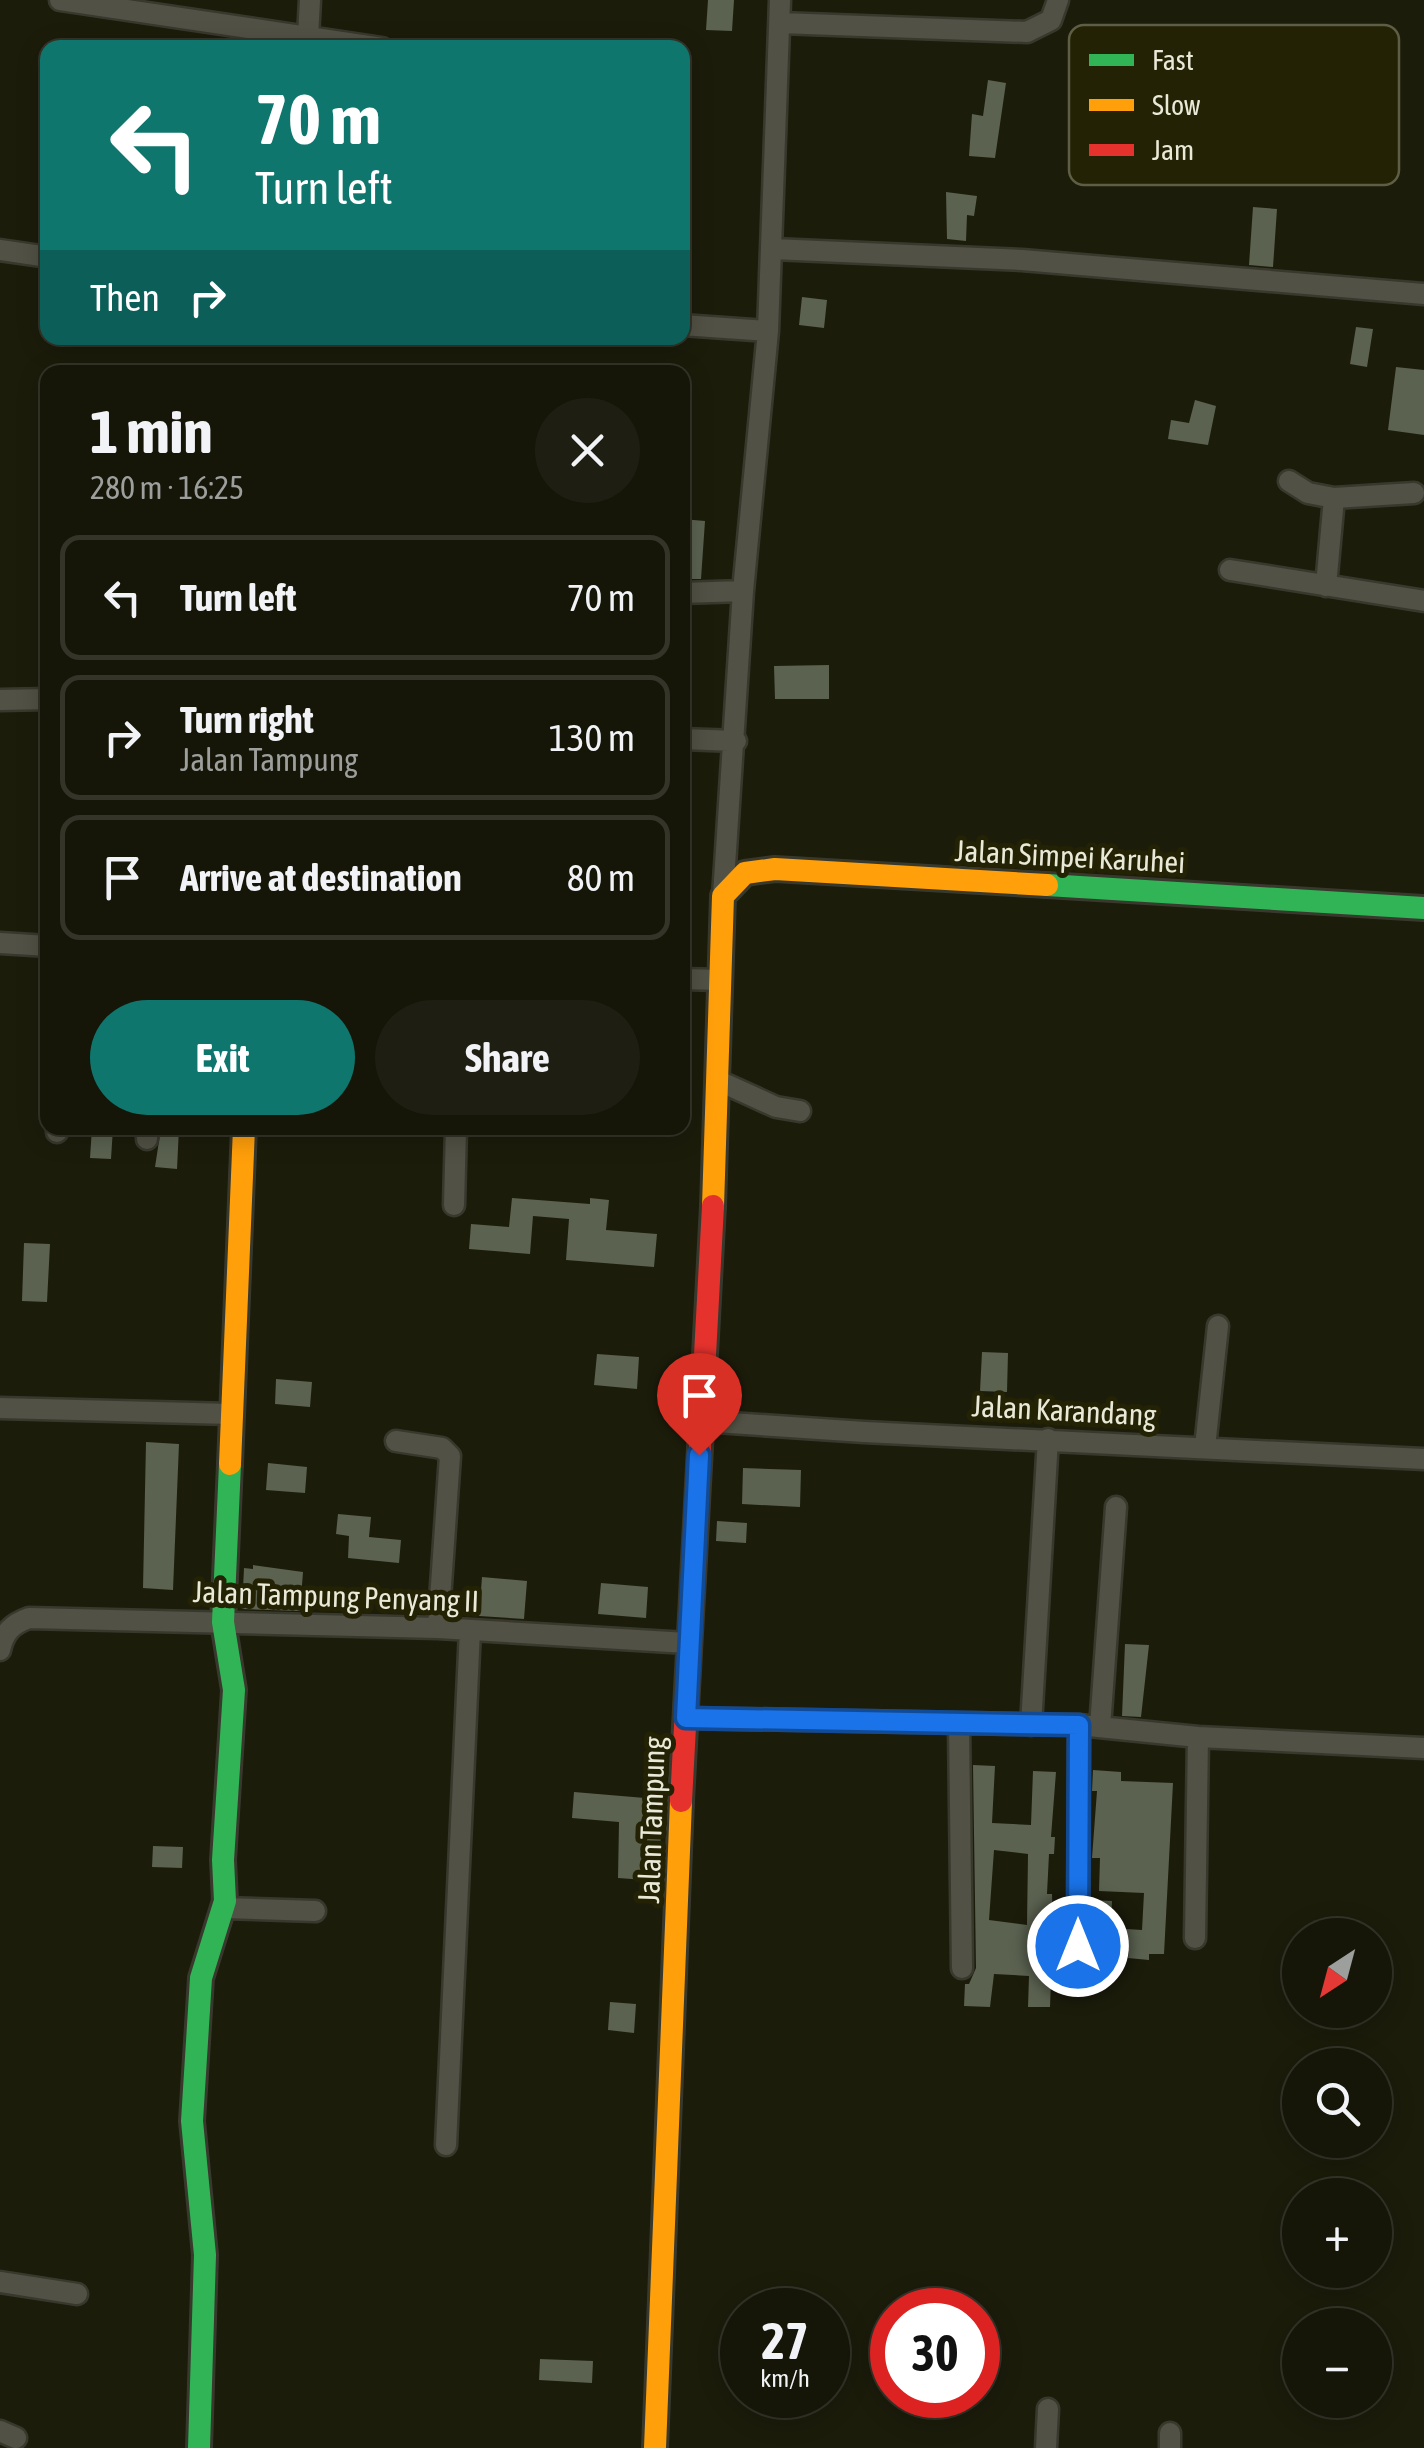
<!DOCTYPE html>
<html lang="en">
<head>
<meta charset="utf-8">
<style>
  :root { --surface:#151508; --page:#1e1e12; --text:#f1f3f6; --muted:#9d9f9c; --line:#343429; --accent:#0f766e }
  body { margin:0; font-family:"Asap Condensed",sans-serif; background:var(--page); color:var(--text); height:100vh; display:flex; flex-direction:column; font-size:38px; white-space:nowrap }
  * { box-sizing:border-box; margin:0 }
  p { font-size:32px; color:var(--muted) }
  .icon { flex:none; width:55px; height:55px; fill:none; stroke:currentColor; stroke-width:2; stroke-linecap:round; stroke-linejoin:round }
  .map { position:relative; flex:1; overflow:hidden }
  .details { position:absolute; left:40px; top:365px; width:650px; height:770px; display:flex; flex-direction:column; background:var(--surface); border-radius:20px; box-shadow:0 5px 25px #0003,0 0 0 2px var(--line) }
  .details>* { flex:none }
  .top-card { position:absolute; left:40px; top:40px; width:650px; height:305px; border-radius:20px; box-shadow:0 5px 25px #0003,0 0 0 2px var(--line); background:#0f766e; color:#fff; overflow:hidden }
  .needle { width:65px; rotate:216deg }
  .tools { position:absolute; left:1282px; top:1918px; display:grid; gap:20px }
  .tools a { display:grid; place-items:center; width:110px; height:110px; border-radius:50%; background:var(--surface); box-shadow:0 5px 25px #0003,0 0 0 2px var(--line); font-size:50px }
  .speed { position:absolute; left:720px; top:2288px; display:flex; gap:20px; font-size:50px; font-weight:700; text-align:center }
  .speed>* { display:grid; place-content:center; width:130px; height:130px; border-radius:50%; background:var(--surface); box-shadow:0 5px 25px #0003,0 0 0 2px var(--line); line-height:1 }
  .speed small { font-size:25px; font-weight:400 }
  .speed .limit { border:15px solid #d22; background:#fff; color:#111 }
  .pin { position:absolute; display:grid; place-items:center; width:85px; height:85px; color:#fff; margin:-102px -42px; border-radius:50% 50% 50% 0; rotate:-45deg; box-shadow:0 0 10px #0007 }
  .pin .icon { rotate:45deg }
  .me { position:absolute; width:110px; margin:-55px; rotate:0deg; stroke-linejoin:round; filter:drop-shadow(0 0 8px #0008) }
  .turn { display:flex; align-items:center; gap:35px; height:210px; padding:0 50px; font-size:45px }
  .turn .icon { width:130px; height:130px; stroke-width:2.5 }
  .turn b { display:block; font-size:70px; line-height:85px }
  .then { display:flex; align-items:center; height:95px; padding:0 50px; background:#0003; gap:20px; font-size:38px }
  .round { display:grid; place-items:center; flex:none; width:105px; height:105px; border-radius:52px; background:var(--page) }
  .headline { display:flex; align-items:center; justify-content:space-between; height:170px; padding:0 50px }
  h1 { font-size:60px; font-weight:700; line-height:75px }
  .action { display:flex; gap:20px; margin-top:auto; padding:20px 50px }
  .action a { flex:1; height:115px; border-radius:60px; background:var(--accent); color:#fff; font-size:40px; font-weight:700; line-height:115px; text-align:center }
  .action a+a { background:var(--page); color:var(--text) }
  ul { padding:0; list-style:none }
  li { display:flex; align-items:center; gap:30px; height:125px; margin:0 20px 15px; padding:0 30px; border:5px solid var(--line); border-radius:20px }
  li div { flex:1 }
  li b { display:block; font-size:38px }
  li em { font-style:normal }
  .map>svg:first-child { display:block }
</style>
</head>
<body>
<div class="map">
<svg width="1424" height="2448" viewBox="0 0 1424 2448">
  <rect width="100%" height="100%" fill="#1c1c0b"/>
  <path fill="#5b6250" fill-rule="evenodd" d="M708 0H734L732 31 706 30Z
    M988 80 1006 83 995 158 969 156 972 114 983 116Z
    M946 192 977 196 974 216 967 215 966 241 947 239Z
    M1253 207 1277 209 1273 267 1249 265Z
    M802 297 827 300 824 328 799 325Z
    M1356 327 1373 329 1367 367 1350 364Z
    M1396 367 1424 370V435L1388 430Z
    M1195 400 1216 406 1208 445 1168 439 1171 420 1189 423Z
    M682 519 705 521 701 579H682Z
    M829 665V699H775L774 666Z
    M92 1128H113L111 1159 90 1158Z
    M161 1128H179L177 1169 155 1167Z
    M512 1198 590 1204V1198L609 1200 606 1230 657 1234 654 1267 566 1260 569 1219 533 1216 530 1254 469 1249 471 1224 509 1227Z
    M24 1243 50 1244 47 1302 22 1301Z
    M982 1352 1008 1353 1007 1392 980 1391Z
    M597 1354 639 1357 637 1389 594 1385Z
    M276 1379 312 1382 310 1407 275 1404Z
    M146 1442 179 1444 173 1590 143 1588Z
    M268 1463 307 1467 305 1493 266 1490Z
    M743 1468 801 1470 800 1507 742 1504Z
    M338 1514 371 1517 369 1537 401 1540 399 1563 348 1558 349 1536 336 1534Z
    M717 1521 747 1523 746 1543 716 1541Z
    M253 1565 303 1572 300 1611 242 1609 244 1568 253 1569Z
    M482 1577 527 1581 524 1619 479 1616Z
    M601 1583 648 1587 646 1618 598 1614Z
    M1125 1644 1149 1645 1141 1717 1122 1716Z
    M973 1765 995 1766 992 1823 1031 1825 1033 1771 1056 1772 1051 1837H1055L1054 1854H1049L1047 1894H1052L1053 1926 1050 2007H1028L1029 1976 994 1974 990 2007 964 2006 965 1984H969L976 1968ZM994 1850 1028 1854 1027 1925 989 1920Z
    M1093 1770 1121 1772V1781L1173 1783 1164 1954H1149V1960L1128 1958 1129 1951 1092 1949V1900L1112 1901 1111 1928 1142 1930 1144 1893 1099 1891 1100 1858H1092L1097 1791H1092Z
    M574 1792 645 1798 643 1827 661 1829 659 1881 618 1878 619 1822 572 1818Z
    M153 1846 183 1847 182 1868 152 1867Z
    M610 2002 636 2004 634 2033 608 2030Z
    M540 2359 593 2361 592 2383 539 2380Z"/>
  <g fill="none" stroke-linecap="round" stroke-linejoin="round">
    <g stroke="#38382d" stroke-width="25">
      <path id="street" d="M60 0 382 48
        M780 23 1027 32 1051 20 1058 0
        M308 37 310 0
        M773 249 1022 260 1424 294
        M0 250 48 257
        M682 325 768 331
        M1289 481 1308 493 1334 498
        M1230 570 1424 601
        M1326 586 1334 498 1414 493
        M682 593 743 591
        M0 700 48 699
        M682 739 736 741
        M723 896 743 591 768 331 780 0
        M0 943 48 946
        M682 979 721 980
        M719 1081 776 1107 800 1111
        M57 1132V1128
        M147 1139V1128
        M454 1205 456 1128
        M0 1408 231 1414
        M701 1421 864 1432 1424 1459
        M396 1441 442 1448 450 1456 438 1628
        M1205 1447 1218 1326
        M0 1650C4 1632 12 1624 29 1618L438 1628 687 1643
        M686 1718 1079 1725 1198 1737 1195 1938
        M959 1725 962 1968
        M1031 1725 1048 1439
        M1100 1727 1116 1507
        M1198 1737 1424 1748
        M224 1908 315 1911
        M1078 1983 1079 1725
        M446 2145 470 1630
        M0 2282 77 2294
        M0 2431 16 2438
        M1046 2448 1048 2409
        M1170 2448V2433"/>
    </g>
    <g stroke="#38382d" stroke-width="28">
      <path id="fast" d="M1047 885 1424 908
        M199 2448 205 2255 192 2121 201 1978 225 1901 223 1860 234 1690 223 1622 230 1464"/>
    </g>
    <g stroke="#38382d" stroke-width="28">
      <path id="slow" d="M713 1206 723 896 745 873 775 869 1047 885
        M230 1464 244 1128
        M655 2448 681 1801"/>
    </g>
    <g stroke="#38382d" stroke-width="28">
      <path id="jam" d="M681 1801 713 1206"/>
    </g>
    <use href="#street" stroke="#515145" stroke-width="20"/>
    <use href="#fast" stroke="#30b455" stroke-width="22"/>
    <use href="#slow" stroke="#ff9f0a" stroke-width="22"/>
    <use href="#jam" stroke="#e5322d" stroke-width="22"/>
  </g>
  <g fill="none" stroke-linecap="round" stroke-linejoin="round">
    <g stroke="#114b97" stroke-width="25">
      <path id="route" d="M699 1455 686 1718 1079 1725 1078 1946"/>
    </g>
    <use href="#route" stroke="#1a73e8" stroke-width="18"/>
  </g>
  <g text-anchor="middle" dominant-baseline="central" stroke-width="10" stroke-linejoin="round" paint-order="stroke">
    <g font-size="30" fill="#e9e9d8" stroke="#232204">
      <text transform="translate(1070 856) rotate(3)">Jalan Simpei Karuhei</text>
      <text transform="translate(1064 1410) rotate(3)">Jalan Karandang</text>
      <text transform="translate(336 1596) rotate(2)">Jalan Tampung Penyang II</text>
      <text transform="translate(651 1820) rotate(-88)">Jalan Tampung</text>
    </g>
  </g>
  <rect x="1069" y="25" width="330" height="160" rx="15" fill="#232204" stroke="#5e5e44" stroke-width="2.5"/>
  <rect x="1089" y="54" width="45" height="12" fill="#30b455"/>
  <rect x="1089" y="99" width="45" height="12" fill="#ff9f0a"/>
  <rect x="1089" y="144" width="45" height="12" fill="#e5322d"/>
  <g font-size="28" fill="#e9e9d8">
    <text x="1152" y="70">Fast</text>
    <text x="1152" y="115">Slow</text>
    <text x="1152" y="160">Jam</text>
  </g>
</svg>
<div class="tools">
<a><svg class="needle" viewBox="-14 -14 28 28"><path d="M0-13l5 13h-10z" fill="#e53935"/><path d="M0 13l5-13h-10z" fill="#9d9f9c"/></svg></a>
<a><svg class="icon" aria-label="search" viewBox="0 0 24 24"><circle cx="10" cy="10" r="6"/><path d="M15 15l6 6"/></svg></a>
<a>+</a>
<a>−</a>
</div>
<div class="speed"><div>27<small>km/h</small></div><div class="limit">30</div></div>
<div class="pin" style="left:699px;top:1455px;background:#d93025"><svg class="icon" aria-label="arrive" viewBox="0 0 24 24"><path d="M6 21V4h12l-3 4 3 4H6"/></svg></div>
<svg class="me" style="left:1078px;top:1946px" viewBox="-20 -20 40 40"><circle r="17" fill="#1a73e8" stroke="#fff" stroke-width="3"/><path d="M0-11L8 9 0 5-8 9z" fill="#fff"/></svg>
<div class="top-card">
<div class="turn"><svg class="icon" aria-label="left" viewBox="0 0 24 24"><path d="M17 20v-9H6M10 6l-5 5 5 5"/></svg><div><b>70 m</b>Turn left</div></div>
<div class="then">Then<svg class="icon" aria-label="right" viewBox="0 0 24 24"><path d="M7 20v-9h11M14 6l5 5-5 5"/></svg></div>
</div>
<section class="details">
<div class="headline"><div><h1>1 min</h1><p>280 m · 16:25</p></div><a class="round"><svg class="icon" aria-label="close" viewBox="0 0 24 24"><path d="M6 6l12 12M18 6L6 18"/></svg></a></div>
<ul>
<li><svg class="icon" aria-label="left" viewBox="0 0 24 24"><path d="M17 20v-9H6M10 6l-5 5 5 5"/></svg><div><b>Turn left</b></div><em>70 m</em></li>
<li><svg class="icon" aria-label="right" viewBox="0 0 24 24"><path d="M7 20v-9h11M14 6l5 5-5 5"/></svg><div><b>Turn right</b><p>Jalan Tampung</p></div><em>130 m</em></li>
<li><svg class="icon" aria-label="arrive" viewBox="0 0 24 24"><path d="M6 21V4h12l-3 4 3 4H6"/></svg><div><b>Arrive at destination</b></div><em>80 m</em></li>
</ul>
<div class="action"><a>Exit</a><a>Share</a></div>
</section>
</div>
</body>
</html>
